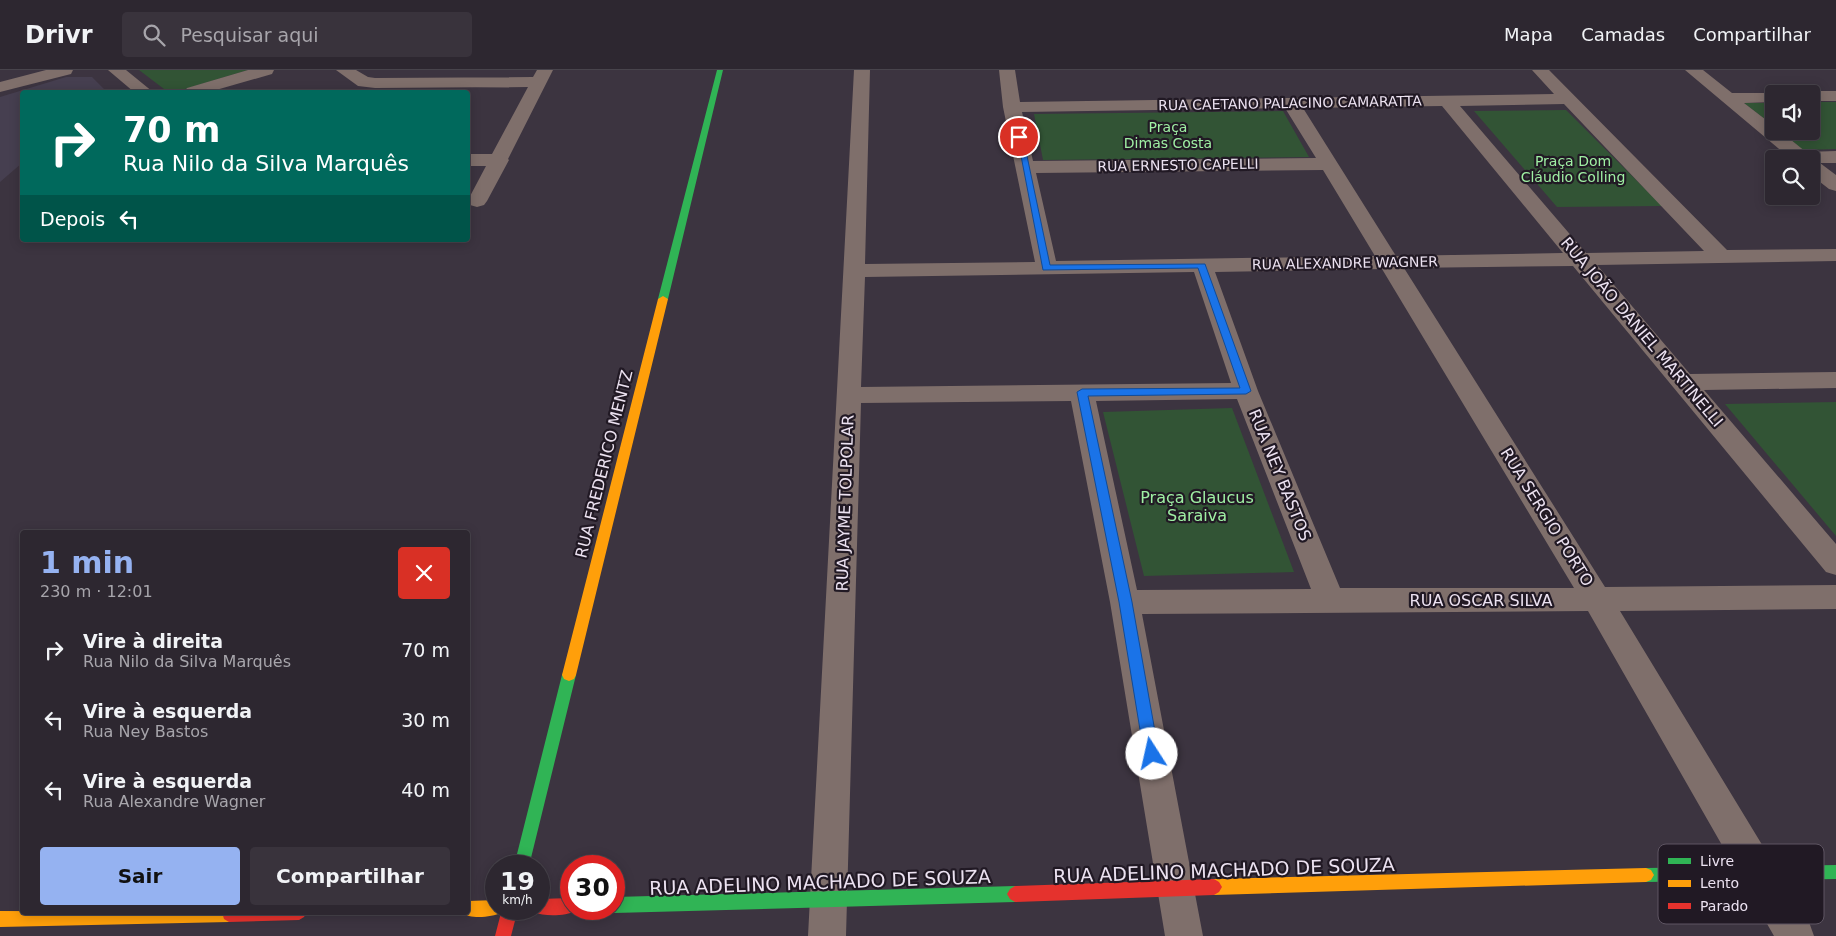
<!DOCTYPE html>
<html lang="pt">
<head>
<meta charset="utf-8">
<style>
  :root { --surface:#2d2730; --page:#39333c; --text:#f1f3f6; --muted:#a7a5ab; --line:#48444c; --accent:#95b2f1 }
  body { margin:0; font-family:"DejaVu Sans",sans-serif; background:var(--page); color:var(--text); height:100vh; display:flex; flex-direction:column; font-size:19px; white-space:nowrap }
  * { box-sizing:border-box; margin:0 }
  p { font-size:16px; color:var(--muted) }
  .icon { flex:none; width:28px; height:28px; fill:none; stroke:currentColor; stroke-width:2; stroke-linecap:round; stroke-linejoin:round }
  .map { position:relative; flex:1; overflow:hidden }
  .side { position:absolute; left:20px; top:460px; width:450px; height:385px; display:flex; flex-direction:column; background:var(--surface); border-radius:5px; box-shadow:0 2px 12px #0003,0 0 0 1px var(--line) }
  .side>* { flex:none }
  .guide { position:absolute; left:20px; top:20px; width:450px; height:152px; border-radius:5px; box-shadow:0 2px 12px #0003,0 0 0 1px var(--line); background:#00695c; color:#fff; overflow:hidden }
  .buttons { position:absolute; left:1765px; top:15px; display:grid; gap:10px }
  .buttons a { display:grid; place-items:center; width:55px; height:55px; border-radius:5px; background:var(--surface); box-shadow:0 2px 12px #0003,0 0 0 1px var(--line); font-size:25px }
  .speed { position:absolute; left:485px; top:785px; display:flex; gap:10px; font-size:25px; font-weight:700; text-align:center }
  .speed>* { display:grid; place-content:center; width:65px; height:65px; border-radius:50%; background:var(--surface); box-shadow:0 2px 12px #0003,0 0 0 1px var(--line); line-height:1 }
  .speed small { font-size:12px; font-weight:400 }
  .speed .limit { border:8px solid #d22; background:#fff; color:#111 }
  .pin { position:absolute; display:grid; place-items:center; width:42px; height:42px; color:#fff; margin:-21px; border:2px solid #fff; border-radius:50%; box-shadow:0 1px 5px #0007 }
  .me { position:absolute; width:55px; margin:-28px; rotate:350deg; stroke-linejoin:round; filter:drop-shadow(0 0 4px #0008) }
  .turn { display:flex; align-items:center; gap:18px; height:105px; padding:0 20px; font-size:22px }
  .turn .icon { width:65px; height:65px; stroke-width:2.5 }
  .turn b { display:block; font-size:35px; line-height:42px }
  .then { display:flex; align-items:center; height:48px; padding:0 20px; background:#0003; gap:10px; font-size:19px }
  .round { display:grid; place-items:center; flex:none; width:52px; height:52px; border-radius:5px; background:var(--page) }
  .headline { display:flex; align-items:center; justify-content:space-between; height:85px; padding:0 20px }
  h1 { font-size:30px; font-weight:700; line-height:38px; color:var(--accent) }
  .primary-button { display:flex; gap:10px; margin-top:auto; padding:10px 20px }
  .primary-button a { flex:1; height:58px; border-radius:5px; background:var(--accent); color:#111; font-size:20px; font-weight:700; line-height:58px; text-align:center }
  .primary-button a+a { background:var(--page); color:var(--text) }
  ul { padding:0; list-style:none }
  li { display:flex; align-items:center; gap:15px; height:70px; padding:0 20px }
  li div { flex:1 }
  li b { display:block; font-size:19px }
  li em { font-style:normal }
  header { display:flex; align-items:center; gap:30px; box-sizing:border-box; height:70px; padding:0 25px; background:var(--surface); border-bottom:1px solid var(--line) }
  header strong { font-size:24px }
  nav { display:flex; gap:28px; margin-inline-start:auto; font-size:18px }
  .search { width:350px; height:45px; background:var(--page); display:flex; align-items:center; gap:12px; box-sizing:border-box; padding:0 18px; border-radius:5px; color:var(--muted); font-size:19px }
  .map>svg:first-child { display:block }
</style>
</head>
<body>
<header>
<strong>Drivr</strong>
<div class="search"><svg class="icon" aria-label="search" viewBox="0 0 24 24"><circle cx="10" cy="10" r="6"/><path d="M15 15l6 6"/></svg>Pesquisar aqui</div>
<nav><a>Mapa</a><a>Camadas</a><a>Compartilhar</a></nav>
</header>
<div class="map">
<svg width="1836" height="866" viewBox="0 0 1836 866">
  <rect width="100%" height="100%" fill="#3c3440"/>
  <path fill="#463f50" d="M66 7H92L107 22H22V93L0 112V27Z"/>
  <path fill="#325435" d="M139 0H248L175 22H168Z
    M1811 32H1836V79L1803 80 1780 61H1811Z
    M1744 33H1774V56Z
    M1566 40 1662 136 1557 137 1474 41Z
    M1283 41 1309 87 1043 90 1034 44Z
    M1836 332V466L1725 334Z
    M1232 338 1294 502 1144 506 1103 342Z"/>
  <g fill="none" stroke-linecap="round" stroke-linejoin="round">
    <path fill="#7f6f6b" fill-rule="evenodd" d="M46 0H73L71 4 0 22V12Z
      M108 0H126L153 22H134Z
      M248 0H274L272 4 209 22H184L187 18Z
      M336 0H356L368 7 375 8 533 7 537 0H553L508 89 509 90 487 131 484 135 477 137 470 135 468 130 486 96H468V84H492L528 17 375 18 358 16Z
      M854 0H870L865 194 1035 192 1003 37 999 0H1015L1020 32 1554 24 1532 0H1549L1727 180 1836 179V191L1597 195 1690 304 1836 302V318L1704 320 1836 474V505L1826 502 1573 196 1404 198 1605 517 1836 515V539L1620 541 1809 852 1814 866H1774L1588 541 1142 544 1203 866H1165L1110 532 1071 331 861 333 846 866H808ZM1564 34 1704 181 1586 183 1460 36ZM1442 36 1563 183 1396 186 1303 38ZM1285 38 1316 88 1033 91 1022 42ZM1323 100 1375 186 1056 191 1036 103ZM1382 199 1574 518H1340L1258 321 1215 202ZM1194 202 1231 313 861 317 865 207ZM1237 329 1311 519 1137 520 1096 331Z
      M1685 0H1703L1732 23H1780L1774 24V32L1744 33 1774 56V61H1780L1806 82 1836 81V93H1820L1836 105V121L1829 119 1811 105V89H1791Z
      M1811 21H1836V31H1811V24H1804Z"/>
    <path fill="#30b455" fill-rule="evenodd" d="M717 0H723L668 229 663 232 658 229Z
      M569 599 574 601 576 605 529 796H514L562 605 564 601Z
      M1836 795V809L1646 812 1641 810 1638 805 1641 800 1646 798Z
      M1015 816 1020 819 1023 824 1020 829 1015 832 614 843 608 839H614V827Z"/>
    <path fill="#ff9f0a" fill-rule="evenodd" d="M663 226 668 229 576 605 574 609 569 611 564 609 562 605 658 229Z
      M1646 798 1651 800 1654 805 1651 810 1646 812 1214 825 1209 822 1206 817 1209 812 1214 809Z
      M496 830V839H503L501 843C492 847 469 850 462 842H468V831Z
      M0 841 236 842 237 844 234 849 229 852 0 857Z"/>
    <path fill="#e5322d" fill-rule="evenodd" d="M1214 809 1219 812 1222 817 1219 822 1214 825 1015 832 1010 829 1007 824 1010 819 1015 816Z
      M571 828V839H578L576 841C566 846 544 847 534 842L532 839H539V829Z
      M502 839H518L511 866H495Z
      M222 842H307L304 847 299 850 229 852 224 849Z"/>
  </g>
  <path fill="#1a73e8" stroke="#114b97" d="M1017 65 1023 67 1050 195 1205 194 1251 321 1246 324 1088 326 1132 532 1159 684 1156 689 1152 691 1147 689 1144 684 1119 532 1077 322 1082 319 1240 318 1198 198 1043 200Z"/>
  <g text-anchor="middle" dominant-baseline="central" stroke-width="4.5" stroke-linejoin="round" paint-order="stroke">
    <g font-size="14" fill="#ece2f1" stroke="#211924">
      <text transform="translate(1290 33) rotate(-1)">RUA CAETANO PALACINO CAMARATTA</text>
      <text transform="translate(1178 95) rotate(-1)">RUA ERNESTO CAPELLI</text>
      <text transform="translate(1345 193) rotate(-1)">RUA ALEXANDRE WAGNER</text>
    </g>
    <g font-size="14" fill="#9fefa3" stroke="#211924">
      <text x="1168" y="57">Praça<tspan x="1168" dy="16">Dimas Costa</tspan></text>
      <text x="1573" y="91">Praça Dom<tspan x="1573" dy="16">Cláudio Colling</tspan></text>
    </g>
    <g font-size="16" fill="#ece2f1" stroke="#211924">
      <text transform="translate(1642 262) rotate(50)">RUA JOÃO DANIEL MARTINELLI</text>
      <text transform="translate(604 394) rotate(-76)">RUA FREDERICO MENTZ</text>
      <text transform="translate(1280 405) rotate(68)">RUA NEY BASTOS</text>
      <text transform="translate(845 433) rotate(-88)">RUA JAYME TOLPOLAR</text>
      <text transform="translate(1547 447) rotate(58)">RUA SERGIO PORTO</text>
      <text x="1481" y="530">RUA OSCAR SILVA</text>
    </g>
    <g font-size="16" fill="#9fefa3" stroke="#211924">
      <text x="1197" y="427">Praça Glaucus<tspan x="1197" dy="18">Saraiva</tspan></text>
    </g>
    <g font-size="19" fill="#ece2f1" stroke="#211924">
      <text transform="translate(1224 800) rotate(-2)">RUA ADELINO MACHADO DE SOUZA</text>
      <text transform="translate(820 812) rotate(-2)">RUA ADELINO MACHADO DE SOUZA</text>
    </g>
  </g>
  <rect x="1658" y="774" width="166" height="80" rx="8" fill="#211924" stroke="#5e5562" stroke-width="1"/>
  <rect x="1668" y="788" width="23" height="6" fill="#30b455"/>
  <rect x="1668" y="810" width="23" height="7" fill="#ff9f0a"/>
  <rect x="1668" y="833" width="23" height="6" fill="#e5322d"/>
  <g font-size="14" fill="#ece2f1">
    <text x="1700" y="796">Livre</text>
    <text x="1700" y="818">Lento</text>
    <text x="1700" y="841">Parado</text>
  </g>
</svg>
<div class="buttons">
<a><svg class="icon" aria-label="sound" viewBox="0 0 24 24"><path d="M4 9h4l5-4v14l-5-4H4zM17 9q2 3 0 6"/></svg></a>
<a><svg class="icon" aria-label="search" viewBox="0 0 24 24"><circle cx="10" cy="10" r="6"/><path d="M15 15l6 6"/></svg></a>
</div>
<div class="speed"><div>19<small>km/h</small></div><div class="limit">30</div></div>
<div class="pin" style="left:1019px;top:67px;background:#d93025"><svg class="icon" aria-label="arrive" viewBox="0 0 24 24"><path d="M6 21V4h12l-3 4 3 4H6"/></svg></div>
<svg class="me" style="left:1152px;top:684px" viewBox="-20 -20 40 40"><circle r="19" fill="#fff"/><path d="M0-13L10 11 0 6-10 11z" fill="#1a73e8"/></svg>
<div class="guide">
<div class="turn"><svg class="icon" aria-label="right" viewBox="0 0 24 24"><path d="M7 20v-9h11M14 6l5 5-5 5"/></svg><div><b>70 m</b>Rua Nilo da Silva Marquês</div></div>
<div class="then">Depois<svg class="icon" aria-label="left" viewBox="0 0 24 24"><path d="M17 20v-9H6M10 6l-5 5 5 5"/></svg></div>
</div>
<section class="side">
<div class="headline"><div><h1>1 min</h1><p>230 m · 12:01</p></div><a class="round" style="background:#d93025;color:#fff"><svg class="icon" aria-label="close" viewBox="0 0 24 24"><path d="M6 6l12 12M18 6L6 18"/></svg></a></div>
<ul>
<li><svg class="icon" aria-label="right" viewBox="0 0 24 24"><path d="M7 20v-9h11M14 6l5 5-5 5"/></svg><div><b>Vire à direita</b><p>Rua Nilo da Silva Marquês</p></div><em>70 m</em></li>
<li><svg class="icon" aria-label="left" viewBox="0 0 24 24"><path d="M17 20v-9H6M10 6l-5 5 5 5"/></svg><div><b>Vire à esquerda</b><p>Rua Ney Bastos</p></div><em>30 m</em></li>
<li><svg class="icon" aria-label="left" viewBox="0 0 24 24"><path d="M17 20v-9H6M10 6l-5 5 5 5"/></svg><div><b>Vire à esquerda</b><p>Rua Alexandre Wagner</p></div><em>40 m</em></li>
</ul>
<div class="primary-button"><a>Sair</a><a>Compartilhar</a></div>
</section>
</div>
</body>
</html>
